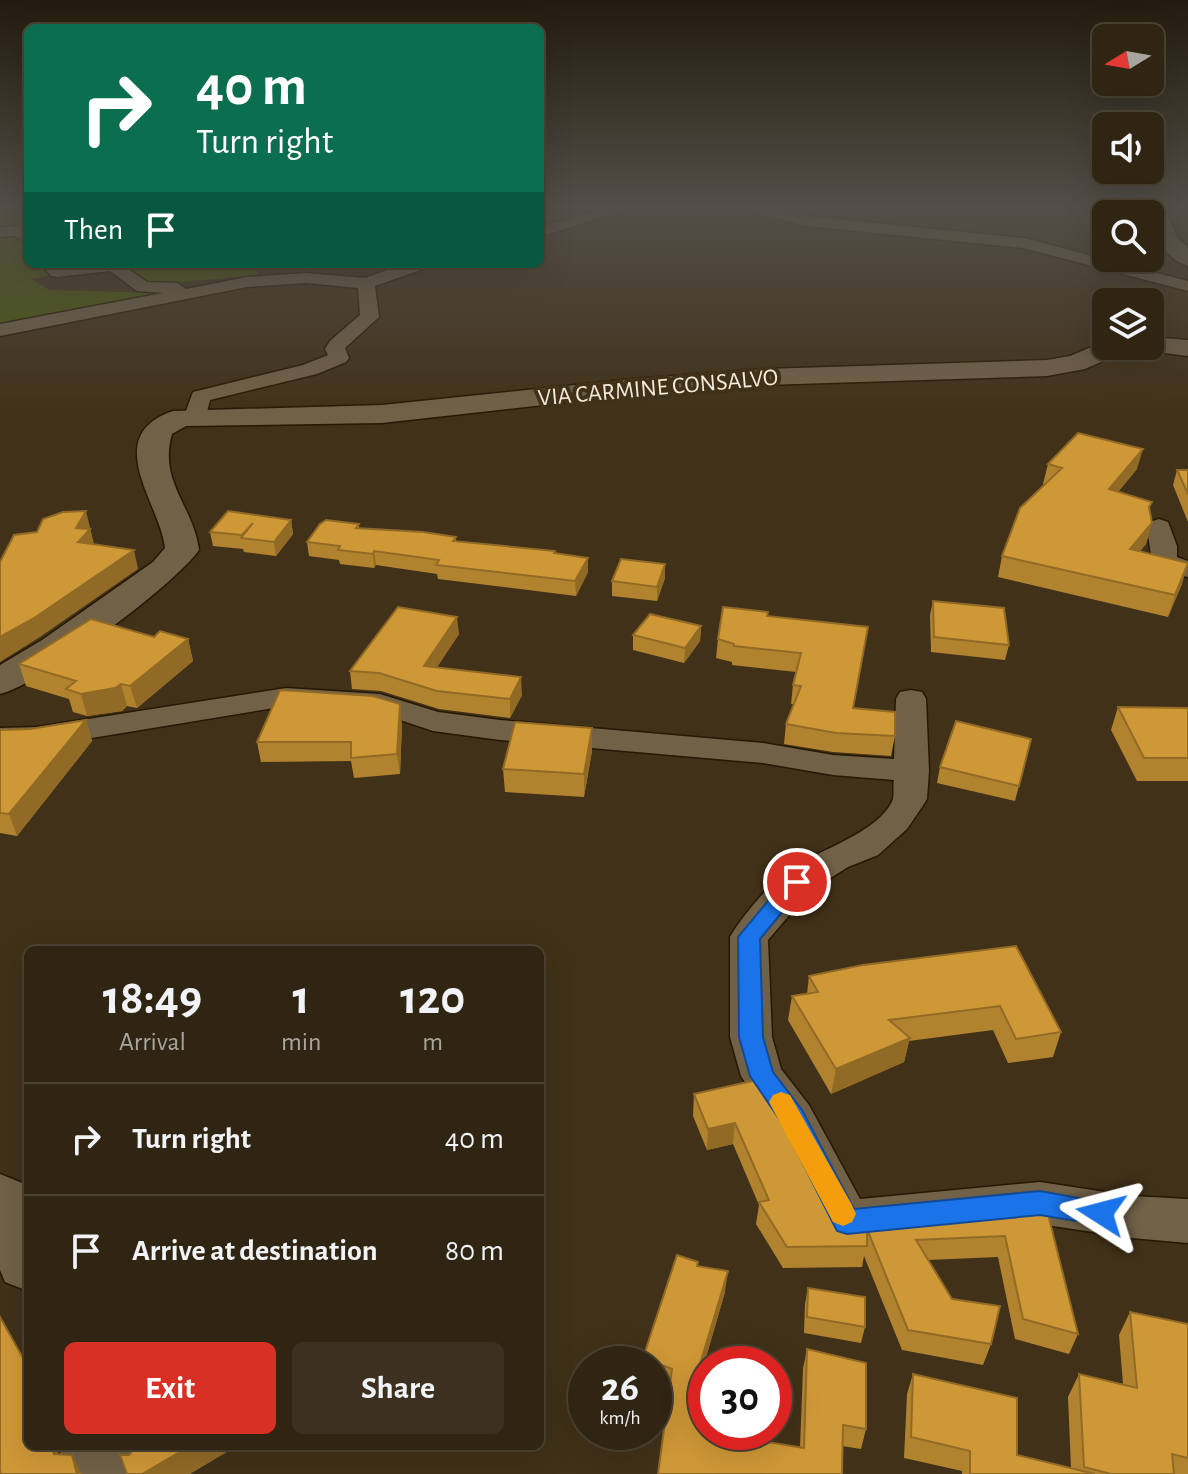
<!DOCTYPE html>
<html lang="en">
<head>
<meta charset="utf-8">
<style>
  :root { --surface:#302512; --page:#3c3120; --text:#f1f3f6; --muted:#a8a59f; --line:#4b4232; --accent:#d93025 }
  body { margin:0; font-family:"Alegreya Sans",sans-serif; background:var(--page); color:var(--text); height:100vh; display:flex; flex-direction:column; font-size:30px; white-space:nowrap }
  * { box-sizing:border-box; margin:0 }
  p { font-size:26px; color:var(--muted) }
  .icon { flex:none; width:44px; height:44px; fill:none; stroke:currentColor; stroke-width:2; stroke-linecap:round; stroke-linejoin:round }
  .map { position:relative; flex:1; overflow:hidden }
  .sheet { position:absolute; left:24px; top:946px; width:520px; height:504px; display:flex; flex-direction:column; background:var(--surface); border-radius:12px; box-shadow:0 8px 32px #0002,0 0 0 2px var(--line) }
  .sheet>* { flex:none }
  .guide { position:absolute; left:24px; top:24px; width:520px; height:244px; border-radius:12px; box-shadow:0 8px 32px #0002,0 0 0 2px var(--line); background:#0b6e4f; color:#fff; overflow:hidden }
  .needle { width:52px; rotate:259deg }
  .buttons { position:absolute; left:1092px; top:24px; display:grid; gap:16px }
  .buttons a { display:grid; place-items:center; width:72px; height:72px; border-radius:12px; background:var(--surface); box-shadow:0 8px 32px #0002,0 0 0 2px var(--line); font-size:40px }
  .speed { position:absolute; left:568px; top:1346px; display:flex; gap:16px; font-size:40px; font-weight:700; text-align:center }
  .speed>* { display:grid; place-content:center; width:104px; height:104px; border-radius:50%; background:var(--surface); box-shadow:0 8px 32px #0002,0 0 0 2px var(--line); line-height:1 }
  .speed small { font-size:20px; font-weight:400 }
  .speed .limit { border:12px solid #d22; background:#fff; color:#111 }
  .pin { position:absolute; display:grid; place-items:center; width:68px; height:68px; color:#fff; margin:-34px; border:4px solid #fff; border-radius:50%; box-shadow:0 2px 8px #0007 }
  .me { position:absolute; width:88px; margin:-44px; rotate:279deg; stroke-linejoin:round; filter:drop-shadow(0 0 6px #0008) }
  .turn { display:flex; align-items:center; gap:28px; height:168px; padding:0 40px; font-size:36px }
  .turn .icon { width:104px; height:104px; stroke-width:2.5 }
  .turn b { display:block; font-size:56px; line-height:68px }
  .then { display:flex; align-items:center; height:76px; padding:0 40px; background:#0003; gap:16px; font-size:30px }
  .eta { display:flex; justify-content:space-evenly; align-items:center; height:136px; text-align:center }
  .eta b { font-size:48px; font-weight:700; line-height:56px }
  .action { display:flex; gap:16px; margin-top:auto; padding:16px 40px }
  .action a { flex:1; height:92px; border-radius:12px; background:var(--accent); color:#fff; font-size:32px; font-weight:700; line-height:92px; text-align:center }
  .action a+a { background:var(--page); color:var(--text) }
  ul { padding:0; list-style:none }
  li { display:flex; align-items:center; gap:24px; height:112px; padding:0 40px; border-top:2px solid var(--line) }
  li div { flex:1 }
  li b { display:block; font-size:30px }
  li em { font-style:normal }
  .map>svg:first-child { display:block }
</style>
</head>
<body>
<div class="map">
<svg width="1188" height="1474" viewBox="0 0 1188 1474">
  <rect width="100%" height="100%" fill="#403118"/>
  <path fill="#465905" d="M0 209H28V264H113L31 279 49 290 159 293 0 323Z
    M120 264H255L258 275 153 285Z"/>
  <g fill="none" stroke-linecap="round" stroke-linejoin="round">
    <g stroke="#261802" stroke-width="3">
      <path id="minor" d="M603 209H628L540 237V227Z
        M740 209H771L806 216 1024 238 1188 281V291L1023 248 806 226Z
        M19 226 28 231V244L15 236 0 237V227Z
        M41 264H121L147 282 177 283 186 289 247 277 306 273 365 278 404 264H429L426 268 375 286 379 317 345 348 349 358 346 362 317 374 210 400 206 416 195 423 184 416 193 392 303 365 328 355 325 349 330 341 360 315 358 288 306 283 247 287 0 336V324L163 293 137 291 110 271 57 277 51 276Z
        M1159 519 1168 522 1177 546V557L1188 561V577C1142 566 1156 567 1146 527L1150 522Z
        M286 688 380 694 438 712 500 720 763 743 833 755 894 759 896 699 900 692 911 690 922 692 926 699 929 771 927 799 922 807 907 829 878 855 848 867 810 891 768 940 772 1037 781 1069 809 1105 860 1199 1040 1182 1132 1196 1188 1199V1243L1132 1238 1040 1224 847 1244 830 1237 777 1131 741 1076 730 1037V937C741 918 769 884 787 871 815 851 880 833 893 799 894 794 893 785 894 780L833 775 763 763 500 740 433 731 376 712 286 706 37 747 0 748V728L37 727Z"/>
    </g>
    <g stroke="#261802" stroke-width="3">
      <path id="tertiary" d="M1144 209H1164L1178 239 1188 247V266C1167 260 1150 235 1150 214H1146Z
        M1150 337 1188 340V356L1141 350 1138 346H1150Z
        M1106 341V346H1130L1126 351 1085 369 1047 376 765 385 632 395 382 423 186 426 172 434C158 482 194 507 199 550 174 586 41 684 0 694V665L42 640 153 562 165 548C161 505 99 436 173 411L382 405 632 379 765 369 1047 360 1070 356Z
        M0 1174 22 1183 28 1189V1291L5 1282 0 1270Z
        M58 1446H130L140 1474H68Z"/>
    </g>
    <use href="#minor" fill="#716147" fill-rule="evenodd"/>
    <use href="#tertiary" fill="#716147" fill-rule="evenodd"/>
  </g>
  <path fill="#b2832f" d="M1048 464 1137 469 1118 492 1150 510 1152 523 1146 544 1140 551 1182 584 1168 617 998 577 1002 556 1045 484H1043Z
    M1177 470H1188V522L1173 485Z
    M291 520 293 534 276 556 244 552 243 549 213 546 210 532Z
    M359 524V528L456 537V541L555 551V553L588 558V572L576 596 438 579 437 574 376 565 374 568 340 564 339 560 309 556 307 542Z
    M665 578 657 601 612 596V581Z
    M933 601 1009 645 1005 660 931 652 930 615Z
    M767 616 868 627 853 708 895 736 891 756 833 752 784 744 786 724 794 704H791L793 685 796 672 732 665V662L716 658 718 639Z
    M701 626 700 641 684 663 633 650V635Z
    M459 634 437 667 522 695 510 718 439 709 381 691 352 689 350 671Z
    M154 637 188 639 193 661 137 708 127 706 122 711 87 716 73 712 69 699 26 686 19 664Z
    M1118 707 1188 708V781H1137L1111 730Z
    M86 720 92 741 17 836 0 833V730L30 729Z
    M402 724 400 774 354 778 351 761 261 762 257 742Z
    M1031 739 1015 801 937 783 940 767Z
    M592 751 584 797 505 792 503 769Z
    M1016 946 1061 1032 1053 1057 1008 1063 993 1030 909 1041 904 1062 831 1094 788 1020 792 996 807 994 809 976Z
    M757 1080 832 1217 850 1226 1046 1206 1078 1334 1069 1354 1015 1339 998 1257 928 1260 952 1299 991 1344 983 1365 902 1350 864 1256 862 1267 783 1268 756 1224 759 1205 733 1144 707 1150 693 1116 694 1094Z
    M697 1266 725 1292 696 1392 756 1440 800 1448 803 1369 807 1349 866 1429 861 1449 842 1446 658 1474 669 1388 654 1383V1364H642L643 1358Z
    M808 1288 865 1327 861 1343 804 1333 805 1304Z
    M1130 1312 1188 1324V1474H962V1471L904 1458 907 1394 913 1374 1017 1455 1071 1468 1068 1397 1079 1374 1123 1384 1119 1335Z"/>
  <path fill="#916a26" d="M1143 449 1137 469 1103 509 1109 489Z
    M86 511 95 548 83 561 76 528Z
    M291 520 293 534 276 556 274 542Z
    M1152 523 1146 544 1124 570 1130 549Z
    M134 550 138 569 40 637 0 662V637Z
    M374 551 376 565 374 568 373 554Z
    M588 558V572L576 596 575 581Z
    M665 564V578L657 601V587Z
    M1188 564 1182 584 1168 617 1175 595Z
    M457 617 459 634 426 684 424 666Z
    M701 626 700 641 684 663 685 648Z
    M188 639 193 661 137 708 130 686Z
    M521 677 522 695 510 718V699Z
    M121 684 127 706 122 711 87 716 81 694Z
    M400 704 402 724 400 774 397 754Z
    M86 720 92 741 17 836 9 814Z
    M592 728V751L584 797V774Z
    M910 1038 904 1062 831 1094 836 1069Z
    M735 1123 733 1144 707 1150 708 1129Z
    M728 1271 725 1292 690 1411 692 1391Z
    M50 1446H56L65 1474 54 1454Z
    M190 1446H237L190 1474H142Z
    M72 1455 82 1474H77Z"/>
  <path fill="#cf9837" stroke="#916a26" stroke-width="2" d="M1078 433 1143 449 1109 489 1152 502 1149 507 1152 523 1130 549 1188 563 1175 595 1002 556 1020 508 1062 468 1048 464Z
    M1177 470H1188V494Z
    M86 511 76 528 90 529 78 542 134 550 34 618 0 637V562L14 535 37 532 43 519 63 512Z
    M228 511 291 520 274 542 241 538 253 523 242 535 210 532Z
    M326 520 359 524 356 528 423 532 456 537 453 541 555 551 554 553 588 558 575 581 436 565 439 560 374 551 373 554 338 550 340 546 307 542 320 524Z
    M621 559 665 564 657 587 612 581Z
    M933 601 1004 608 1009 645 934 637Z
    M398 607 457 617 424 666 521 677 510 699 437 691 379 673 350 671Z
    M723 607 768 612 767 616 868 627 853 708 895 712V736L836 733 786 724 801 686 793 685 801 653 734 646V644L718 639Z
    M650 614 701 626 685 648 633 635Z
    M91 619 154 637 160 631 188 639 130 686 121 684 115 688 81 694 66 689 76 681 19 664Z
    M280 690 373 696 400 704 397 754 351 758V742H257Z
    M1118 707 1188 708V758H1144Z
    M86 720 9 814 0 813V730L30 729Z
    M956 721 1031 739 1019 786 940 767Z
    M515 722 592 728 584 774 503 769Z
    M1016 946 1061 1032 1016 1039 1000 1006 889 1020 910 1038 836 1069 792 996 818 992 809 976 863 965Z
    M757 1080 777 1111 832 1217 850 1226 1046 1206 1078 1334 1023 1319 1005 1236 916 1240 952 1299 1000 1306 991 1344 908 1330 867 1229V1246L787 1247 759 1202 769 1200 735 1123 708 1129 694 1094Z
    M677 1255 698 1262 697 1266 728 1271 692 1391 706 1394V1432H757L756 1440 804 1448 807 1349 866 1363V1429L843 1425 842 1474H658L672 1369 643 1358Z
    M808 1288 865 1297V1327L807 1317Z
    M1130 1312 1188 1324V1458L1172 1454 1174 1474H1111L1084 1467 1079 1374 1137 1388Z
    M0 1317 28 1367V1446H50L54 1454 72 1455 77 1474H1L0 1470Z
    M913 1374 1017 1398V1455L1095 1474H970V1451L911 1437Z
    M130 1446H190L142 1474H127L120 1455H129L132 1451Z"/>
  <linearGradient id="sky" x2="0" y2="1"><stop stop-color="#231b0d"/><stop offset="0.5" stop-color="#534e48"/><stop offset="1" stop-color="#534e48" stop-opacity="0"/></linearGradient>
  <rect width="1188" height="416" fill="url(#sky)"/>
  <path fill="#1a73e8" stroke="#114b97" stroke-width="2" d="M797 874 804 876 807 882 760 939 763 1037 773 1072 802 1110 854 1209 1040 1191 1111 1204 1115 1213 1111 1221 1101 1225 1040 1215 847 1234 837 1231 784 1126 750 1076 739 1037 738 937 789 876Z"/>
  <path fill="#f59e0b" d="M781 1092 790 1095 852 1205 856 1214 852 1222 843 1226 833 1222 769 1102 773 1095Z"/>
  <g text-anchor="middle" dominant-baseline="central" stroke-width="8" stroke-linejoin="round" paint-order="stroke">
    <g font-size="24" fill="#f4ebdc" stroke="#403118">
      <text transform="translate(658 388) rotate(-5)">VIA CARMINE CONSALVO</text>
    </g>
  </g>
</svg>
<div class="buttons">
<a><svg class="needle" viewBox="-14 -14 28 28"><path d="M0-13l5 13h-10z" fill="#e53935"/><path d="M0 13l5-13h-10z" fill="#a8a59f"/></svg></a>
<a><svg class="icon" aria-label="sound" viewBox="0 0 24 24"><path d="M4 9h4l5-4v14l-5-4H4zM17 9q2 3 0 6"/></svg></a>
<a><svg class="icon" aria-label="search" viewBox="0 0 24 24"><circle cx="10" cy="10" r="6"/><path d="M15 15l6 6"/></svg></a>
<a><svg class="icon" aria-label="layers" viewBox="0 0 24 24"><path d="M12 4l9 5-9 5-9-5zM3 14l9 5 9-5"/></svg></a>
</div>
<div class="speed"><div>26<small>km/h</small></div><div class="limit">30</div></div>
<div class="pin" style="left:797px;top:882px;background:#d93025"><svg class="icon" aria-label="arrive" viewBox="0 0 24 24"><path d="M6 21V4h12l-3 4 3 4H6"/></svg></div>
<svg class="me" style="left:1101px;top:1213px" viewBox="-20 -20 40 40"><path d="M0-17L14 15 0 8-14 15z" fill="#1a73e8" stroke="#fff" stroke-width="4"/></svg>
<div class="guide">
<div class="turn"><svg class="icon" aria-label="right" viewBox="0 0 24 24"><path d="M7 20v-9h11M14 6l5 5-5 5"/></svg><div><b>40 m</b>Turn right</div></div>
<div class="then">Then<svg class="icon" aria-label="arrive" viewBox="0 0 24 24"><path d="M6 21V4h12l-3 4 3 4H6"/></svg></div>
</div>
<section class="sheet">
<div class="eta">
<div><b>18:49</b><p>Arrival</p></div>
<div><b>1</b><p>min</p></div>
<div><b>120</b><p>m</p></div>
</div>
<ul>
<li><svg class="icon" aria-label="right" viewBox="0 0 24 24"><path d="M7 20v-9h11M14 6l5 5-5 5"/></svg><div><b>Turn right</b></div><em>40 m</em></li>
<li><svg class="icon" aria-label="arrive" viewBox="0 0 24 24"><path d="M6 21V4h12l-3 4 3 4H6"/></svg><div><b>Arrive at destination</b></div><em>80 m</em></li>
</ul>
<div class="action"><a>Exit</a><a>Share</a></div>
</section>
</div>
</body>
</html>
